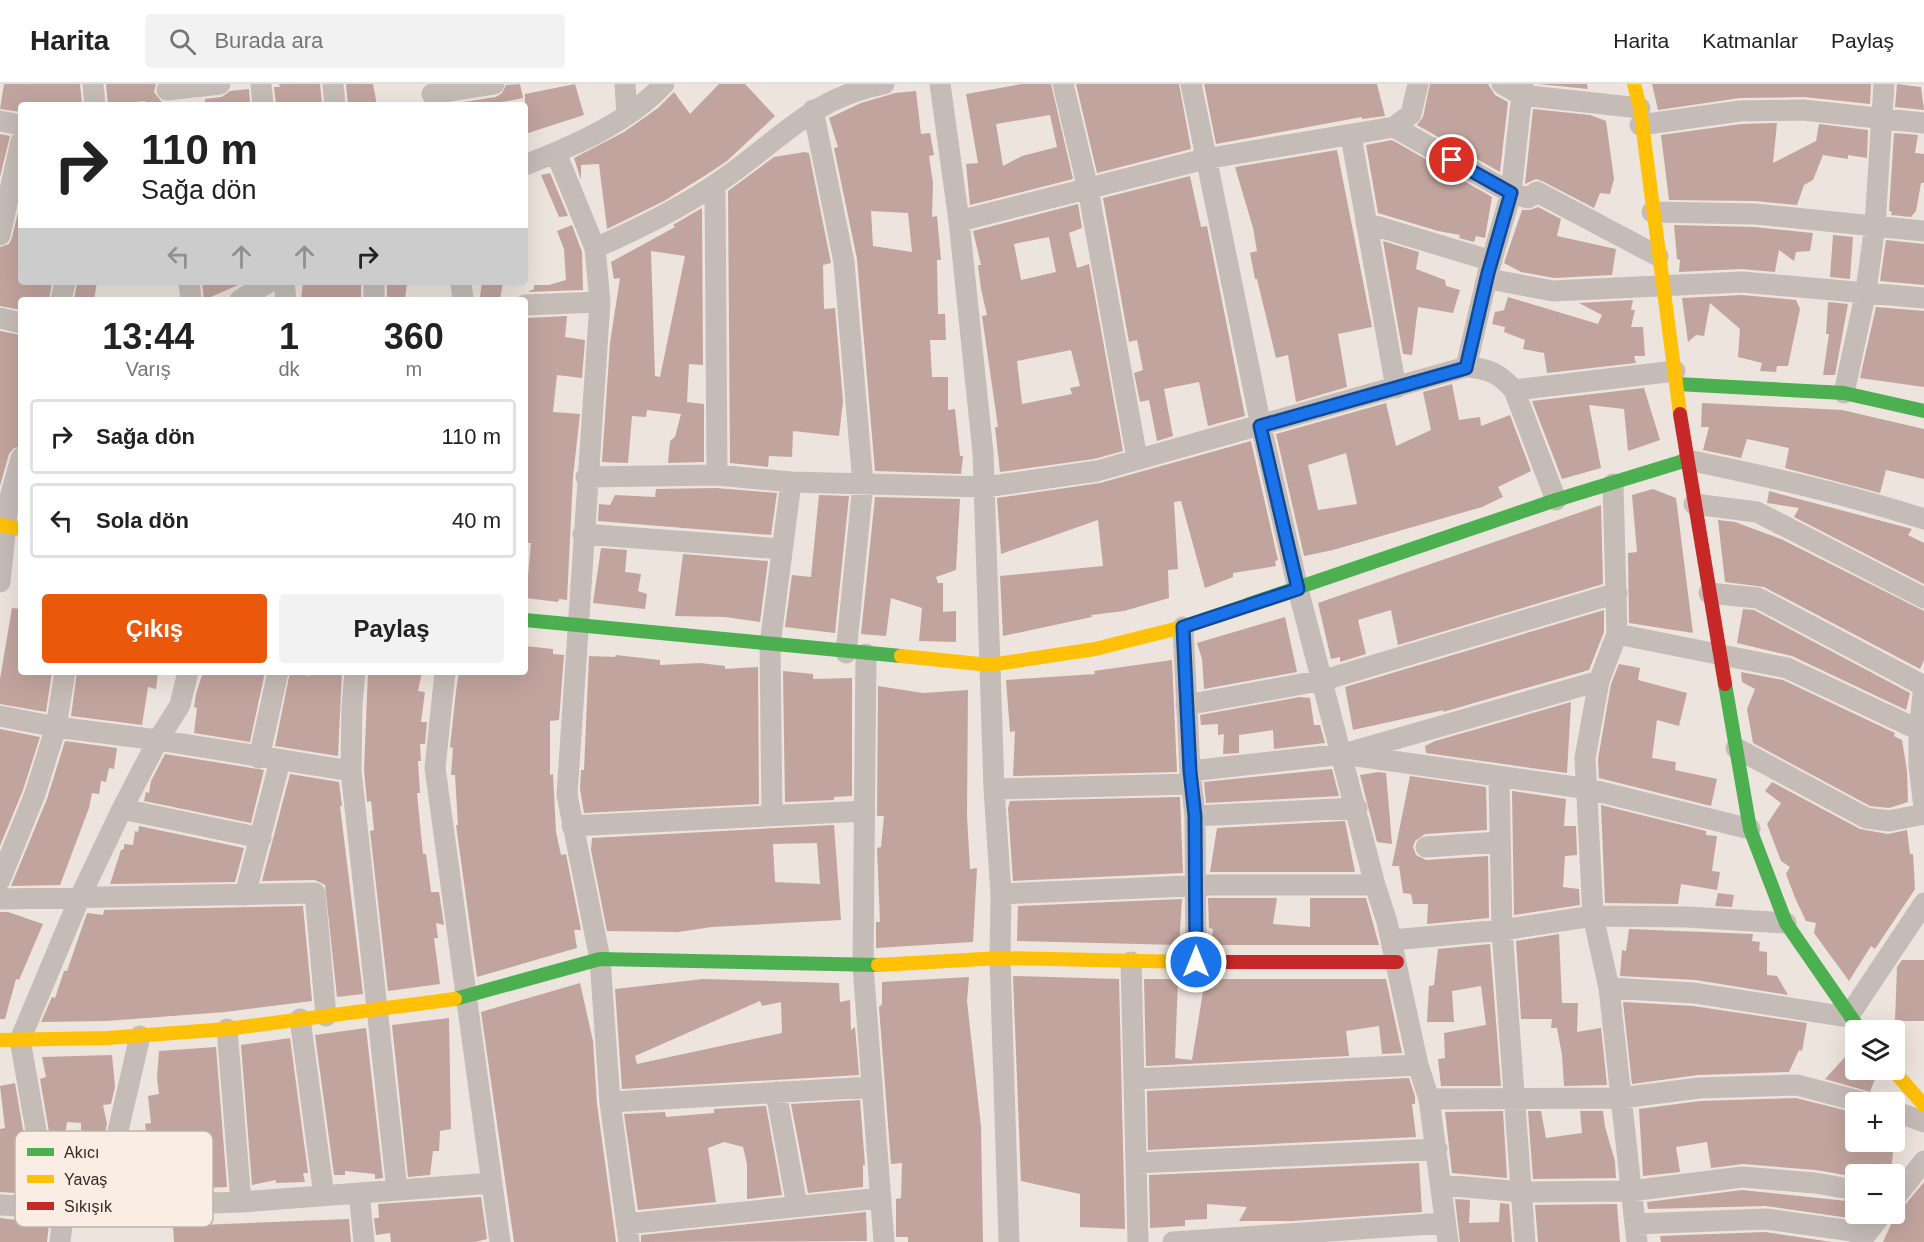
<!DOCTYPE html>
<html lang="tr">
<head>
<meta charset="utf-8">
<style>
  :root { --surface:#fff; --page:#f2f2f2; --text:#222; --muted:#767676; --line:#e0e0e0; --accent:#ea580c }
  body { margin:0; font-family:Helvetica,sans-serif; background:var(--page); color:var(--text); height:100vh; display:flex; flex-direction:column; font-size:22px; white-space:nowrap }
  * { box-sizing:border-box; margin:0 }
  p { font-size:20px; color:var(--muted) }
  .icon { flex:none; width:33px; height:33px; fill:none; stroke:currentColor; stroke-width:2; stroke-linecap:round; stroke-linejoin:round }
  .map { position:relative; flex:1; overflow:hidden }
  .side { position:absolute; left:18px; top:213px; width:510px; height:378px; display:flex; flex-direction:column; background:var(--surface); border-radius:6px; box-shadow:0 6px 24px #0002 }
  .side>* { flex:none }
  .guide { position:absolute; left:18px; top:18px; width:510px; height:183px; border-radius:6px; box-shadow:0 6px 24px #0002; background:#fff; color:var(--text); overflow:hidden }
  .fabs { position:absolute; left:1845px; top:936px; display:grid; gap:12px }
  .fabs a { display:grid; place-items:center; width:60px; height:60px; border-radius:6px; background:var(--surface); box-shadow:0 6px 24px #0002; font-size:30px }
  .pin { position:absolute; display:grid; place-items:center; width:51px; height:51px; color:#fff; margin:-26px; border:3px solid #fff; border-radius:50%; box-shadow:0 2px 6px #0007 }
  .me { position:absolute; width:66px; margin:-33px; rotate:0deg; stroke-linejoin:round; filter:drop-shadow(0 0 4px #0008) }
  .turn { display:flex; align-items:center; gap:21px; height:126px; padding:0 24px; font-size:27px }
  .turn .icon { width:78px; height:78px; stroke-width:2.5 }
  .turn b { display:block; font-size:42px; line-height:51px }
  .lanes { display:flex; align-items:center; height:57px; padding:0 24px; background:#0003; justify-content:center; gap:30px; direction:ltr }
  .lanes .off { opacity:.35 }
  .eta { display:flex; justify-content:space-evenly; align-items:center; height:102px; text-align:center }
  .eta b { font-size:36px; font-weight:700; line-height:42px }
  .button { display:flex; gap:12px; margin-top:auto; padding:12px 24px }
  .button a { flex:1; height:69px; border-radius:6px; background:var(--accent); color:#fff; font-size:24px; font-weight:700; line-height:69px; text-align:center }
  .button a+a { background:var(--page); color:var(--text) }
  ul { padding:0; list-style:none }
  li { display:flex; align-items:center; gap:18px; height:75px; margin:0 12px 9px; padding:0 12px; border:3px solid var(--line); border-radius:6px }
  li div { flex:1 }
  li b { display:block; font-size:22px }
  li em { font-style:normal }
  header { display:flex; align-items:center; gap:36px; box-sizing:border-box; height:84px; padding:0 30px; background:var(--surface); border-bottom:2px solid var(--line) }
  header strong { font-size:28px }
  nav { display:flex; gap:33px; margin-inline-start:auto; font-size:21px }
  .search { width:420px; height:54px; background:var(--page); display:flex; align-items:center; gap:15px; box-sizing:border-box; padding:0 21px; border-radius:6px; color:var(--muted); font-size:22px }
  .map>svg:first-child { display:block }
</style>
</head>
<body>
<header>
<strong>Harita</strong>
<div class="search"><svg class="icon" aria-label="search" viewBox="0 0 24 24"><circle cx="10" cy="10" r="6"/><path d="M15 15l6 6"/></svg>Burada ara</div>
<nav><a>Harita</a><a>Katmanlar</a><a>Paylaş</a></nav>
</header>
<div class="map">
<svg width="1924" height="1158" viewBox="0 0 1924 1158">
  <rect width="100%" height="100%" fill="#ede4dd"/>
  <path fill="#c2a49e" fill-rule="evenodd" d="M4 0H80L82 21H21V28L0 25Z
    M106 0H156L154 8 164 21H145V17L108 21Z
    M279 0H320L322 21 276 20 274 3H280Z
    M346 0H373L377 21H348Z
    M520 0 523 14 487 21H445L496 13 502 9 506 1Z
    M575 0 584 31 525 50V10Z
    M719 0H745L775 32 727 77 706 91 664 117 607 145 599 80 581 81V96L574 74 624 48 658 24 674 8 690 30Z
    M1022 0H1051L1073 95 970 121 966 80 978 79 966 10ZM1050 31 1057 63 1022 72 1003 82 996 40Z
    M1076 0H1179L1191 65 1097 89Z
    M1204 0H1377L1385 32 1362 35V33L1216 60Z
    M1430 0H1488L1495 11 1508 18 1500 88 1417 41 1423 33Z
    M1538 0H1587L1588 5Z
    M1652 0H1871L1870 20 1804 13 1740 14 1658 26Z
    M1897 0 1921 3 1924 26 1895 23Z
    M249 5 250 21H205V15L222 13 230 7Z
    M916 7 921 50 930 49 934 71 929 72 933 99 932 133 937 132 941 176H937L938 230H945L946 256H930L932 293H948V326L955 325 960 372H963L961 390 875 387 857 175 834 64 838 63 829 34 861 19 895 9ZM871 127 908 129 912 168 873 162Z
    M1533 25 1590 31 1606 37 1614 95 1610 110 1600 109 1594 124 1542 97 1536 95 1525 100Z
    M1777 39 1773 79 1816 57 1819 40 1868 46 1867 74 1848 71V75L1823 71 1813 96 1804 101 1797 121 1755 117 1669 116 1661 51 1741 40Z
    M1894 49 1918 51 1915 69 1924 70V99H1921L1916 127 1911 133 1891 131 1892 128 1889 127Z
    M0 50 10 52 0 93Z
    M1392 56 1492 113 1485 154 1476 152 1474 158 1459 154 1460 151 1438 147 1378 129 1366 61Z
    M1337 66 1372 243 1338 250 1347 303 1296 318 1288 271 1276 274 1257 195H1255L1250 169 1257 167 1253 144 1235 83Z
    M805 68 809 69 831 179 823 181 824 225 835 224 843 317 839 352 793 347 792 373 769 372 768 383 730 379 728 107 774 73Z
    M550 89 568 132 559 133 541 91Z
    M1190 92 1201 143 1207 142 1245 332 1208 342 1199 298 1164 305 1173 352 1157 357 1149 316 1140 318 1134 289 1143 286 1137 256 1129 258 1103 114Z
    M21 115V198H52L49 216H21V226L0 222V163L9 160 12 154Z
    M1078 120 1082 144 1069 149 1077 184 1089 180 1123 367 1094 375 1000 388 995 343H998L982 232 987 231 981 205 978 181H981L973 147ZM1049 153 1056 188 1021 196 1014 160ZM1071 266 1080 302 1070 304 1072 310 1022 320 1017 277Z
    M1538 123 1561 135 1557 152 1616 165 1612 191 1554 194 1521 188 1504 179 1522 126H1530Z
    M702 124 703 281 689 280 687 318 704 320V378L668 379 670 357 675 353 681 330 647 326 646 333 632 332 628 379 602 378 610 259 620 194 614 195 611 178 675 143 673 141ZM651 167 685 172 660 293 655 292Z
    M572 141 582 168 583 206 527 208 534 205V201H549L566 196 564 165 557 147Z
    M1674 141 1754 143 1813 149 1810 167 1796 168 1794 177 1779 166 1775 188 1741 185 1679 188 1680 176 1677 175Z
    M1833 151 1853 153 1850 195 1830 193Z
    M1886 156 1924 160V201L1880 197Z
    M1383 157 1419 168 1416 185 1445 196 1446 202 1460 206 1453 229 1418 223 1412 271 1403 270Z
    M77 198H97L94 216H74Z
    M202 198H245L204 216Z
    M303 198H361V216H301Z
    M387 198H407L405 216H387Z
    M482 198H503L500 215 480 213Z
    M1742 211 1796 216 1800 225 1788 282H1777L1776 288 1760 287 1762 279 1738 273 1740 245 1710 219 1704 252 1696 251 1688 258 1682 214Z
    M1508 213 1598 240 1602 231 1579 219 1633 216 1631 226H1635L1631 243H1643L1645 272H1634L1636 279 1547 289 1544 269 1523 265 1525 256 1504 248 1505 243 1492 240 1495 228 1504 226Z
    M1828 218 1848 220 1835 291H1823L1829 250H1826Z
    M1876 223 1924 227V303L1860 294Z
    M567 232 565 253 585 256 582 294 557 291 553 328 580 330 573 393 567 516 559 515 558 518 526 514 531 459H525L528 438H525L528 378H525V234Z
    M0 247 21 251V362L13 365 9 370 0 402Z
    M1452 300 1459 336 1480 333 1481 342 1510 331 1531 387 1498 403 1503 413 1482 423 1333 466 1304 472 1276 350 1386 319 1396 362 1431 346 1423 308ZM1346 369 1357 420 1318 426 1308 381Z
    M1644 304 1660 356 1628 367 1624 325 1589 321 1601 384 1562 395 1532 317Z
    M1702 319 1842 326 1924 345V395L1886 386 1880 409 1785 384 1789 364 1747 355 1741 374 1703 366 1709 343H1701Z
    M1251 357 1278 476 1275 477 1276 482 1233 489V493L1205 504 1181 417 1174 418 1178 485 1168 486 1169 514 1124 527 1091 531 1092 533 1003 552 1000 492 1103 482 1098 436 1001 470 997 414 1100 399Z
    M716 404 777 409 771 451 598 437 599 420 610 421 615 411 655 413 656 405Z
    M1653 405 1676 414 1693 549 1629 539 1628 469 1637 468 1632 411Z
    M1769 407 1912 445 1908 451 1924 459V500L1794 433 1799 424 1767 419Z
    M819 411 849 412 835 549 785 543 792 491 811 493Z
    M875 413 960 415 956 486 936 493 938 499H943V528L956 527V558L919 557 922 524 891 514 886 552 861 550Z
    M1601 421 1603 500 1398 561 1391 526 1358 536 1366 570 1340 578V573L1331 575 1318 519Z
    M1718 436 1735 438 1781 455 1924 527V576L1920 585 1764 503 1725 498Z
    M601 464 627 466 625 488 641 490 638 507 647 510 645 525 593 519Z
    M683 470 768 477 760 538 725 533 675 532Z
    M12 524 21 525V588H52L46 628 0 620V595Z
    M1743 525 1754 526 1910 609 1906 626 1792 572 1737 559Z
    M1604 526V548L1589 586 1443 628 1444 626 1353 646 1345 603Z
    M1285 533 1297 588 1204 605 1202 575 1197 559Z
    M525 562 553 565V570L564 571 559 636 550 637V691L553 690 556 748 561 771 566 770 581 846H574L577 864 477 893 456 741H458L455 691H451L453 664 450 663 456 607 459 588H525Z
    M616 571 660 576V581L700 579 725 582V585L758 583 759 720 584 729 580 705 581 686H584L589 572 615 573Z
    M1172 576 1177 688 1013 692 1015 647 1010 648 1006 596 1095 590 1094 587Z
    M1619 580 1640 584 1638 596 1687 609 1679 642 1657 636 1652 674 1676 678 1675 686 1717 695 1711 722 1599 694 1598 675 1611 600Z
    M783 587 813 590V595L852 594V712L834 713V716L785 718Z
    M77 588H158L156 605 148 603 142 641 71 632Z
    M203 588H265L250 658 194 649 197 624 194 623 196 610Z
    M290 588 310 592 311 588H342L338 672 275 662Z
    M368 588H422L418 607 425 608 421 638H427L425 660H420L421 677H418L420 709H417L423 770H426L431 808H439L444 841 436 839 438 854H434L440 900 388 907 370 747 374 746 371 717 367 718 364 686Z
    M1741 588 1783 596 1895 649 1894 652 1902 656 1907 687 1908 718 1889 724 1870 722 1753 659 1747 625 1755 605 1742 598Z
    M878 602 923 609 968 606 967 731 970 785 977 784 973 858 876 864V838H880L877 764 881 763 884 732H877Z
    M1300 613 1310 614 1314 641H1320L1325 659 1274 665 1273 646 1239 651V669L1223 670 1224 650 1218 651V640L1201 641 1200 631Z
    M1571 618 1567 689 1426 669 1425 662 1435 657Z
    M0 645 40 653 23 706 0 762Z
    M65 657 117 664 114 685 109 684 106 698 101 697 99 710 92 709 89 724 60 801 11 802 47 715Z
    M165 670 264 686 251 739 144 717 146 708 149 709 151 697Z
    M1332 685 1339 712 1206 719 1204 698Z
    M1378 688 1386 689 1392 760 1377 758 1360 691Z
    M290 690 339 698 342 722H340L363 910 337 913 325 801 315 796 262 797Z
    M1410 692 1486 703 1487 746 1425 750 1415 757 1413 763 1416 771 1426 776 1488 772 1489 834 1427 840 1428 820H1413L1411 810 1403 809 1399 782H1392Z
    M1772 698 1860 745 1888 750 1907 746 1910 770H1913L1915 805 1875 865 1871 862 1849 897 1814 849 1816 839 1806 837 1796 816 1786 790 1790 783 1781 777 1767 740 1781 719 1765 707Z
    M1512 707 1566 715 1564 742H1576L1577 771 1565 772 1563 803 1579 805 1580 821 1514 831Z
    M1180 713 1183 789 1013 797 1008 724 1010 717Z
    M1601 721 1706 747V751L1717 752 1712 787 1720 788 1717 806 1681 800 1678 820 1605 819Z
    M1345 737 1355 788H1210L1217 744Z
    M834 741 841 836 712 843 678 848 607 847 591 766 592 754ZM817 759 820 800 775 798 773 760Z
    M139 742 244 764 235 798 110 800 121 766 124 765V760L133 761 135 747 138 748Z
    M1718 809 1734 811 1732 823 1715 822Z
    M1208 814H1277L1273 840 1310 843V814H1366L1379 861H1211L1213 845 1209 844Z
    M1182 815 1179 861 1017 857 1018 822Z
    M303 822 312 917 225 928 106 937 41 938 52 913 55 914 64 887H67L87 829 103 831 104 826Z
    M0 828H8L43 840 19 896 16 895 5 935H0Z
    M1629 845 1753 850 1752 857 1760 858 1759 867 1767 868V891L1777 892 1788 911 1696 896 1620 892 1622 866 1626 867Z
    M1559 850 1562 919H1578L1577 948 1601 944 1607 1001 1564 1002 1562 971 1557 944H1551L1552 935H1521L1516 857Z
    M1490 860 1501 1002H1441L1438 975 1445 974 1444 949 1486 941 1481 902 1452 907 1454 938H1427L1429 902 1434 901 1438 865Z
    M1902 876H1924V937H1895L1897 883Z
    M1013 892 1119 895 1125 1145 1080 1143V1110L1021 1097Z
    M969 893 967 917 981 1043 983 1158H908V1153H896V1115L901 1114 902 1079 891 1080 879 923 882 920V898Z
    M703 895 839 899 840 918 850 916 851 946 855 943 859 991 622 1005 615 905ZM760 917 762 922 781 918 782 949 637 980 635 972Z
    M1144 895H1178L1175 974 1192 976 1205 895H1386L1402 969 1382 970 1379 942 1346 947 1349 972 1146 982Z
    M580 899 593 957 597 1020 616 1158H514L481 928Z
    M1623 918 1693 922 1807 939 1802 967 1799 966 1789 988 1698 991 1632 1000Z
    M449 934 451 1045 440 1047 439 1067H433L430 1091 408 1093 392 941Z
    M366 944 383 1094 375 1095V1090L345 1087V1091H334L315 951Z
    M290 954 308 1089H303L305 1098 276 1099V1096L252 1101 241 961Z
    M216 963 227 1103 176 1105V1099L134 1101 132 1068 149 1067 145 1040 151 1039 148 1012 159 1010 157 994 159 967Z
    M112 971 115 1003 111 1020 103 1021 107 1040 100 1066 81 1069V1039L67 1038 58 1100 40 995 46 993 42 973Z
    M1845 973 1858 986 1855 990 1875 995 1870 1008 1825 995Z
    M1409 994 1415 1012V1020H1412L1416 1053 1148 1066 1147 1007Z
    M15 999 34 1110 0 1108V1045L5 1044 0 1002Z
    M1796 1014 1856 1029V1045L1851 1058H1894L1891 1090H1856V1093L1816 1086 1743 1080 1711 1084 1707 1058 1676 1063 1680 1088 1643 1092 1639 1025 1700 1017Z
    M860 1016 865 1081H863V1103L808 1109 791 1020Z
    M766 1022 782 1111 747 1115V1080L743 1063 724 1058 708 1064 716 1118 638 1126 624 1030 665 1028 666 1033 714 1029V1025Z
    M1503 1027 1507 1094 1452 1089 1445 1028Z
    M1528 1027H1541L1546 1054 1582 1049 1580 1027H1603L1605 1043 1615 1077 1616 1094 1533 1095Z
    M1419 1079 1422 1128 1292 1137H1239L1247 1123 1207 1120V1135L1185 1136V1142L1150 1144 1149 1091Z
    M1924 1098V1158H1883L1894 1134Z
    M1742 1106 1856 1118V1135L1766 1122 1648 1125 1647 1118Z
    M481 1113 487 1155 475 1158H391L390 1149 376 1151 374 1134H379L378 1120Z
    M1455 1115 1470 1116 1469 1139 1499 1138 1500 1119 1509 1120 1512 1158H1460Z
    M1617 1120 1620 1158H1538L1535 1121Z
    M866 1128 867 1157 641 1158V1151Z
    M0 1134 49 1140 47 1158H0Z
    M349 1135 351 1158H174L173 1142Z
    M1765 1148 1832 1158H1661L1660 1152Z"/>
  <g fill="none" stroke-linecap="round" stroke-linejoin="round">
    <path stroke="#c6bcb7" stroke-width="21" d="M93 0 95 21
      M261 0 263 21
      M333 0 335 21
      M625 0 627 31
      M940 0 959 137 983 369 994 705 1001 810 1000 874 1009 1158
      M1063 0 1088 105 1137 374
      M1191 0 1261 342 1298 505 1375 801 1387 838 1418 981 1429 1015 1448 1158
      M1502 0 1521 11 1640 24
      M167 6 220 0
      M432 10 494 0
      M813 26 844 178 863 400 846 569
      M0 37 21 41
      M1640 41 1740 27 1803 26 1924 39
      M1394 43 1511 109 1528 114 1537 108 1658 172
      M1351 52 1396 304
      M556 69 595 164 600 218 567 711 600 875 610 1018 629 1158
      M525 81C573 62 628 39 664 0
      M715 101 717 391
      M1652 128 1755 130 1924 147
      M959 137 1205 75 1394 43 1411 30 1418 0
      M1366 139 1492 177
      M0 151 21 57
      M595 164C636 146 675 127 713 102 774 63 808 14 884 0
      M1489 195 1553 207 1742 198 1924 214
      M189 198 191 216
      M284 198 286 216
      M374 198V216
      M461 198 463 216
      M61 216 65 198
      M240 216 269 198
      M525 221 600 218
      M0 234 21 239
      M1466 283 1488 189 1511 109 1523 0
      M1514 306 1675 287
      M1844 309 1866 207 1875 141 1884 0
      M1687 376C1767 392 1846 410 1924 435
      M586 393 717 391 791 398 985 403 1097 387 1466 283C1488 284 1500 290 1514 306L1556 416
      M1613 400 1617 550
      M1694 420 1757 428 1924 514
      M583 450 782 465
      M0 498 8 421 21 374
      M1709 509 1758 514 1924 602
      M1183 543 1190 687 1195 732 1196 878
      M866 570 863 882 884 1158
      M355 588 352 621 351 687 397 1106
      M445 588 435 684 500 1158
      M1186 621 1324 596 1617 509
      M0 632 56 643 158 656 351 687
      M1919 646 1924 602
      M1736 664 1866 734 1889 737 1924 730
      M1350 671 1589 705 1750 745
      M259 674 278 588
      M1190 687 1343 670 1599 597
      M1499 693 1502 846 1525 1158
      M994 705 1191 700
      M122 725 261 754
      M772 731 770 561 791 398
      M1195 732 1357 724
      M572 742 865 727
      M1426 763 1500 758
      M0 796 35 710 56 643 65 588
      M1001 810 1212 801H1375
      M245 811 280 677
      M0 815 315 809 326 932
      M1392 856 1502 846 1593 832 1687 833 1786 839
      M1131 878 1138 1158
      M1609 904 1694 909 1848 933 1924 819
      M300 935 324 1112
      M227 945 241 1118
      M1135 995 1418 981
      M776 1008 797 1122
      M1429 1015 1621 1014 1699 1004 1797 1001 1862 1018
      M610 1018 872 1003
      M1894 1027 1924 1038
      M1136 1079 1437 1065
      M1442 1101 1523 1108 1630 1107 1742 1093 1815 1099 1856 1106
      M359 1109 364 1158
      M1894 1115 1924 1077
      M0 1121 63 1124
      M50 1125 20 956 80 813 122 725 158 656 180 621 188 588
      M100 1125 140 952
      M626 1140 881 1114
      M1635 1140 1766 1135 1866 1149
      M60 1158 64 1124 241 1118 492 1099
      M1173 1158 1445 1139
      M1637 1158 1609 904 1593 832 1585 674 1599 597 1617 550 1787 584 1919 646V682L1924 723
      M1860 1158 1882 1130"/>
    <path stroke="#4caf50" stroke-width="14" d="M1677 300 1844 309 1924 327
      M1247 521 1556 416 1687 376
      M525 536 901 572
      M1725 600 1750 745 1786 839 1860 946
      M455 915 600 875 878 881"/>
    <path stroke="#ffc107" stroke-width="14" d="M1634 0 1640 24 1680 330
      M0 441 21 445
      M901 572 990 581 1095 565 1183 543 1247 521
      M878 881 1000 874 1189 878
      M0 956 107 954 227 945 455 915
      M1893 986 1924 1021"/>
    <path stroke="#c62828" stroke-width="14" d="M1680 330 1725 600
      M1189 878H1397"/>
  </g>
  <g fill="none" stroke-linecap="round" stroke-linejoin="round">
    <g stroke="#114b97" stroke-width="15">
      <path id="route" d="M1196 878 1195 732 1190 687 1183 543 1298 505 1260 342 1466 284 1488 189 1511 109 1452 76"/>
    </g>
    <use href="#route" stroke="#1a73e8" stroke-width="10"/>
  </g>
  <rect x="15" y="1047" width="198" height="96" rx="9" fill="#faede4" stroke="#bfb2ab" stroke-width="1.5"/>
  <rect x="27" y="1064" width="27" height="8" fill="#4caf50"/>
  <rect x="27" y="1091" width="27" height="8" fill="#ffc107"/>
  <rect x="27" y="1118" width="27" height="8" fill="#c62828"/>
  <g font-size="16" fill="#362925">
    <text x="64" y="1074">Akıcı</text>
    <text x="64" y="1101">Yavaş</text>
    <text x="64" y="1128">Sıkışık</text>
  </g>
</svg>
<div class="fabs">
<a><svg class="icon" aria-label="layers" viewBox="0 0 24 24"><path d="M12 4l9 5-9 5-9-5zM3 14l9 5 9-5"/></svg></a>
<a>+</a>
<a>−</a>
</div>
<div class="pin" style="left:1452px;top:76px;background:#d93025"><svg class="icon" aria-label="arrive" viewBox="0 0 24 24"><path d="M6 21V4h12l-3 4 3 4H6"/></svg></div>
<svg class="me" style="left:1196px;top:878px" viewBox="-20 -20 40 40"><circle r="17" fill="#1a73e8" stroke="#fff" stroke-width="3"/><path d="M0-11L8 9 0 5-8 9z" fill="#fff"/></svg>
<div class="guide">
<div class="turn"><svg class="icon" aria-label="right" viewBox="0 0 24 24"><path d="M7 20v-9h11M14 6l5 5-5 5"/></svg><div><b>110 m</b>Sağa dön</div></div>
<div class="lanes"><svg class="icon off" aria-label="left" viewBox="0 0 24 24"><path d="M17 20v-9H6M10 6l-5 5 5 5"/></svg><svg class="icon off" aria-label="ahead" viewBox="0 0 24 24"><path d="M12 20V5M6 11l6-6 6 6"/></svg><svg class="icon off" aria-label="ahead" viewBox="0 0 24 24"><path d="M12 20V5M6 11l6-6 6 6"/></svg><svg class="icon" aria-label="right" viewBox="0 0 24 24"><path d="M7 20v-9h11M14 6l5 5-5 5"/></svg></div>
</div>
<section class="side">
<div class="eta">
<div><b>13:44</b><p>Varış</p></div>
<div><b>1</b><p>dk</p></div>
<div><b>360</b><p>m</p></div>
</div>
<ul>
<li><svg class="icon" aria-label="right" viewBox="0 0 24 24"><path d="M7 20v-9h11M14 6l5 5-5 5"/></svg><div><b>Sağa dön</b></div><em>110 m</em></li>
<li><svg class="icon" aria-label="left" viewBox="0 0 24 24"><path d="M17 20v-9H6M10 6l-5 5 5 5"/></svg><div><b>Sola dön</b></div><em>40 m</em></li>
</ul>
<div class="button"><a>Çıkış</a><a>Paylaş</a></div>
</section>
</div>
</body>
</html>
